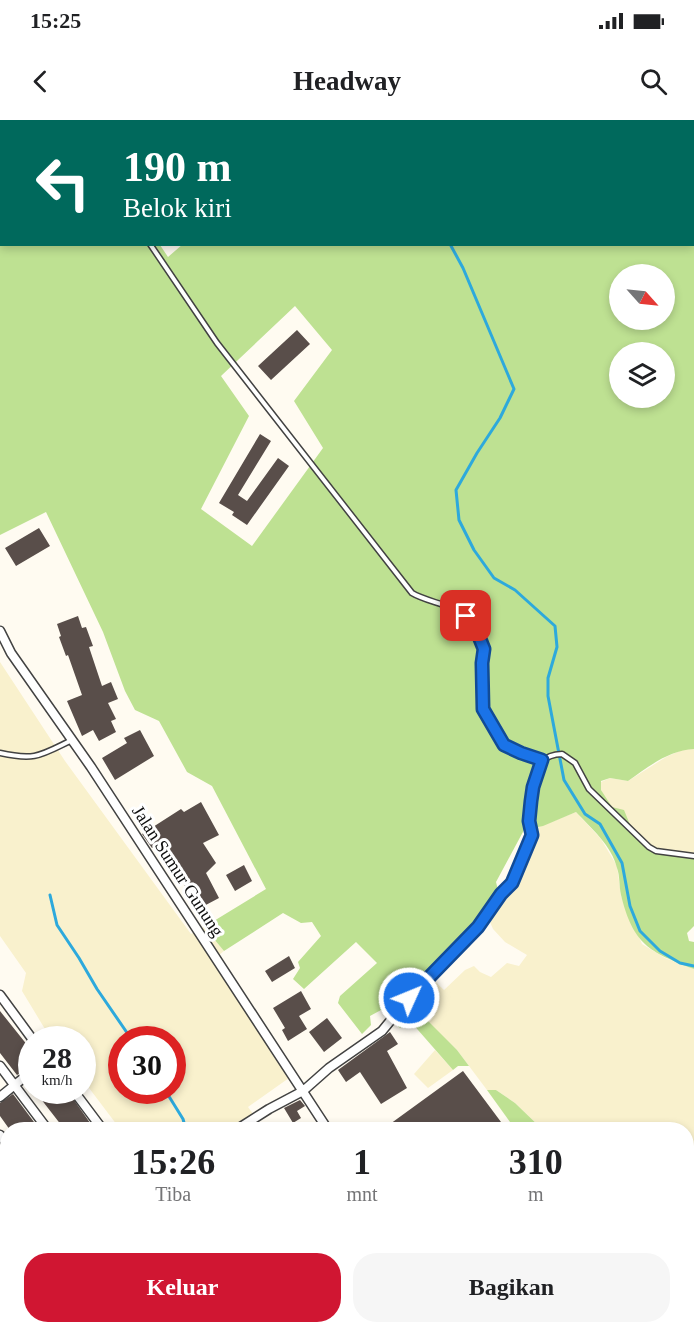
<!DOCTYPE html>
<html lang="id">
<head>
<meta charset="utf-8">
<style>
  :root { --surface:#fff; --page:#f6f6f6; --text:#202124; --muted:#757577; --accent:#d01632 }
  body { margin:0; font-family:"Times New Roman",serif; background:var(--page); color:var(--text); height:100vh; display:flex; flex-direction:column; font-size:22px; white-space:nowrap }
  * { box-sizing:border-box; margin:0 }
  p { font-size:20px; color:var(--muted) }
  .icon { flex:none; width:33px; height:33px; fill:none; stroke:currentColor; stroke-width:2; stroke-linecap:round; stroke-linejoin:round }
  .map { position:relative; flex:1; overflow:hidden }
  .sheet { position:absolute; left:0px; top:1002px; width:694px; height:212px; display:flex; flex-direction:column; background:var(--surface); border-radius:24px 24px 0 0; box-shadow:0 3px 9px #0003 }
  .sheet>* { flex:none }
  .hud { position:absolute; left:0px; top:0px; width:694px; height:126px; box-shadow:0 3px 9px #0003; background:#00695c; color:#fff; overflow:hidden }
  .needle { width:39px; rotate:117deg }
  .buttons { position:absolute; left:609px; top:144px; display:grid; gap:12px }
  .buttons a { display:grid; place-items:center; width:66px; height:66px; border-radius:50%; background:var(--surface); box-shadow:0 3px 9px #0003; font-size:30px }
  .speed { position:absolute; left:18px; top:906px; display:flex; gap:12px; font-size:30px; font-weight:700; text-align:center }
  .speed>* { display:grid; place-content:center; width:78px; height:78px; border-radius:50%; background:var(--surface); box-shadow:0 3px 9px #0003; line-height:1 }
  .speed small { font-size:15px; font-weight:400 }
  .speed .limit { border:9px solid #d22; background:#fff; color:#111 }
  .pin { position:absolute; display:grid; place-items:center; width:51px; height:51px; color:#fff; margin:-26px; border-radius:12px; box-shadow:0 3px 9px #0006 }
  .me { position:absolute; width:66px; margin:-33px; rotate:46deg; stroke-linejoin:round; filter:drop-shadow(0 0 4px #0008) }
  .turn { display:flex; align-items:center; gap:21px; height:126px; padding:0 24px; font-size:27px }
  .turn .icon { width:78px; height:78px; stroke-width:2.5 }
  .turn b { display:block; font-size:42px; line-height:51px }
  .eta { display:flex; justify-content:space-evenly; align-items:center; height:102px; text-align:center }
  .eta b { font-size:36px; font-weight:700; line-height:42px }
  .action { display:flex; gap:12px; margin-top:auto; padding:12px 24px }
  .action a { flex:1; height:69px; border-radius:24px; background:var(--accent); color:#fff; font-size:24px; font-weight:700; line-height:69px; text-align:center }
  .action a+a { background:var(--page); color:var(--text) }
  .status { display:flex; justify-content:space-between; align-items:center; height:42px; padding:0 30px; background:var(--surface); direction:ltr }
  .status svg { height:16px; fill:currentColor }
  header { display:flex; justify-content:space-between; align-items:center; height:78px; padding:0 24px; background:var(--surface); font-size:27px; font-weight:700 }
  .map>svg:first-child { display:block }
</style>
</head>
<body>
<div class="status"><b>15:25</b><svg viewBox="0 0 49 12"><path d="M0 12V9h3v3zM5 12V6h3v6zM10 12V3h3v9zM15 12V0h3v12zM26 1h20v11H26zM47 4h2v5h-2z"/></svg></div>
<header><svg class="icon" aria-label="back" viewBox="0 0 24 24"><path d="M15 5l-7 7 7 7"/></svg>Headway<svg class="icon" aria-label="search" viewBox="0 0 24 24"><circle cx="10" cy="10" r="6"/><path d="M15 15l6 6"/></svg></header>
<div class="map">
<svg width="694" height="1213" viewBox="0 0 694 1213">
  <rect width="100%" height="100%" fill="#fffbf1"/>
  <path fill="#f9f1cd" fill-rule="evenodd" d="M0 542 65 641 191 814 204 807 224 831 214 839 289 958 248 987 264 1009H120L83 960 82 920 51 919 22 871 26 853 0 816ZM122 920H172V970H122Z
    M684 629H694V734L664 731 640 721 605 679 601 670V662L610 658 628 661 666 637Z
    M576 692 601 719 617 746 621 776 642 824 665 838 694 849V1199L687 1206V1010L542 1009 515 983 496 970H487L457 930 428 903 404 873 425 852 444 870 465 850 474 846 480 852 491 857 507 843 519 846 527 835 505 822 493 809 490 802 500 783 510 774 538 719 536 708Z
    M435 930 453 950 428 968 414 954Z
    M0 1156 7 1168 8 1206H234L226 1213H0Z
    M301 1206H375L385 1213H309Z
    M571 1206H687L680 1213H574Z"/>
  <path fill="#bee192" fill-rule="evenodd" d="M0 0 109 1 2 2V124L160 125 168 137 183 124H693L694 13V629C669 630 648 647 628 661L610 658 601 661V670L612 687 624 690C628 699 631 709 636 716 648 733 676 733 694 734V806L687 813 689 821 694 822V849C649 832 633 824 621 775 619 766 620 756 617 748 612 726 591 708 576 692L543 706 524 710 496 762 498 770 472 805 404 873 418 891 457 930 469 946H458L453 950 411 902 400 908 381 890 370 896 371 905 362 914 338 883 340 876 377 843 356 822 304 869 293 859 300 848 298 842 321 816 312 802 301 803 283 793 224 831 204 807 266 769 212 666 187 652 159 601 135 590 125 571 103 512 46 392 0 415ZM620 154H664V200H620ZM295 186 332 230 294 281 323 328 252 426 201 389 249 296 221 256ZM620 232H664V278H620Z
    M257 0H532L535 1 258 2Z
    M496 970 515 983 542 1009H513L510 1002 487 970Z
    M375 1206H571L574 1213H385Z"/>
  <g fill="none" stroke-linecap="round" stroke-linejoin="round">
    <path stroke="#2da9dc" stroke-width="3" d="M373 0 374 2
      M450 124 463 148 514 269 500 298 477 333 456 370 459 400 474 430 494 458 515 470 555 506 557 527 548 558V576L564 660 585 694 600 704 622 743 630 786 640 811 660 831 680 843 694 846
      M50 775 57 805 79 838 97 869 132 920
      M165 970 183 999 186 1010
      M233 1206 236 1213"/>
  </g>
  <path fill="#594e4a" d="M297 210 310 224 271 260 258 246Z
    M260 314 271 321 238 375 247 381 278 338 289 346 247 405 232 395 234 392 219 383Z
    M39 408 50 426 16 446 5 428Z
    M78 496 82 508 86 507 93 526 89 527 102 566 111 562 118 579 108 583 116 599 111 601 116 612 99 621 93 610 82 616 67 581 82 575 68 535 66 536 59 517 61 516 57 504Z
    M140 610 154 636 115 660 102 638 127 623 124 618Z
    M201 682 219 715 203 723 216 743 206 753 219 778 202 787 190 763 185 766 171 744 174 743 163 721 152 728 142 714 181 689 184 692Z
    M244 745 252 761 235 771 226 755Z
    M289 836 295 848 272 862 265 851Z
    M301 871 311 889 299 896 307 909 288 921 282 910 285 908 273 888Z
    M0 891 32 931V945L17 955 0 933Z
    M327 898 342 918 324 932 309 912Z
    M390 912 398 924 387 931 407 968 381 984 360 952 346 962 338 950Z
    M463 951 501 1002 491 1010H394L390 1004Z
    M34 970H67L95 1010H65Z
    M13 974 40 1010H10L0 996V983Z
    M300 980 305 986 297 991 301 998 293 1003 284 988Z
    M0 1026 8 1036V1062L0 1068Z"/>
  <g fill="none" stroke-linecap="round" stroke-linejoin="round">
    <g stroke="#424242" stroke-width="7">
      <path id="service" d="M150 124 217 223 412 473C427 482 454 485 466 497 495 524 476 557 483 589 485 595 491 603 495 609 498 613 500 621 504 624 513 633 531 637 542 640
        M0 633C36 641 41 635 72 620
        M533 666C539 647 539 635 562 634L575 643 589 669 649 727 656 731 694 736
        M0 1115 8 1119"/>
    </g>
    <g stroke="#424242" stroke-width="11">
      <path id="minor" d="M236 2 237 0
        M0 511 11 533 91 647 328 1010
        M0 875 33 920
        M0 946 48 1010
        M73 970 103 1010
        M0 977 32 951
        M236 1010 269 989 303 971 329 948 382 911 409 878 478 807 501 774 512 763 522 741 532 715 529 694 533 667
        M0 1015 8 1025
        M687 1053 694 1043
        M0 1081 8 1074
        M42 1206 46 1213
        M459 1206 466 1213
        M619 1213 622 1206"/>
    </g>
    <use href="#service" stroke="#fff" stroke-width="4"/>
    <use href="#minor" stroke="#fff" stroke-width="8"/>
  </g>
  <g fill="none" stroke-linecap="round" stroke-linejoin="round">
    <g stroke="#114b97" stroke-width="15">
      <path id="route" d="M409 878 478 807 501 774 512 763 532 715 529 701 531 681 533 667 542 640 521 633 504 625 483 589 482 543 484 529 478 514 466 496"/>
    </g>
    <use href="#route" stroke="#1a73e8" stroke-width="10"/>
  </g>
  <g text-anchor="middle" dominant-baseline="central" stroke-width="6" stroke-linejoin="round" paint-order="stroke">
    <g font-size="18" fill="#0f0f0f" stroke="#fff">
      <text transform="translate(178 751) rotate(57)">Jalan Sumur Gunung</text>
    </g>
  </g>
</svg>
<div class="buttons">
<a><svg class="needle" viewBox="-14 -14 28 28"><path d="M0-13l5 13h-10z" fill="#e53935"/><path d="M0 13l5-13h-10z" fill="#757577"/></svg></a>
<a><svg class="icon" aria-label="layers" viewBox="0 0 24 24"><path d="M12 4l9 5-9 5-9-5zM3 14l9 5 9-5"/></svg></a>
</div>
<div class="speed"><div>28<small>km/h</small></div><div class="limit">30</div></div>
<div class="pin" style="left:466px;top:496px;background:#d93025"><svg class="icon" aria-label="arrive" viewBox="0 0 24 24"><path d="M6 21V4h12l-3 4 3 4H6"/></svg></div>
<svg class="me" style="left:409px;top:878px" viewBox="-20 -20 40 40"><circle r="17" fill="#1a73e8" stroke="#fff" stroke-width="3"/><path d="M0-11L8 9 0 5-8 9z" fill="#fff"/></svg>
<div class="hud">
<div class="turn"><svg class="icon" aria-label="left" viewBox="0 0 24 24"><path d="M17 20v-9H6M10 6l-5 5 5 5"/></svg><div><b>190 m</b>Belok kiri</div></div>
</div>
<section class="sheet">
<div class="eta">
<div><b>15:26</b><p>Tiba</p></div>
<div><b>1</b><p>mnt</p></div>
<div><b>310</b><p>m</p></div>
</div>
<div class="action"><a>Keluar</a><a>Bagikan</a></div>
</section>
</div>
</body>
</html>
